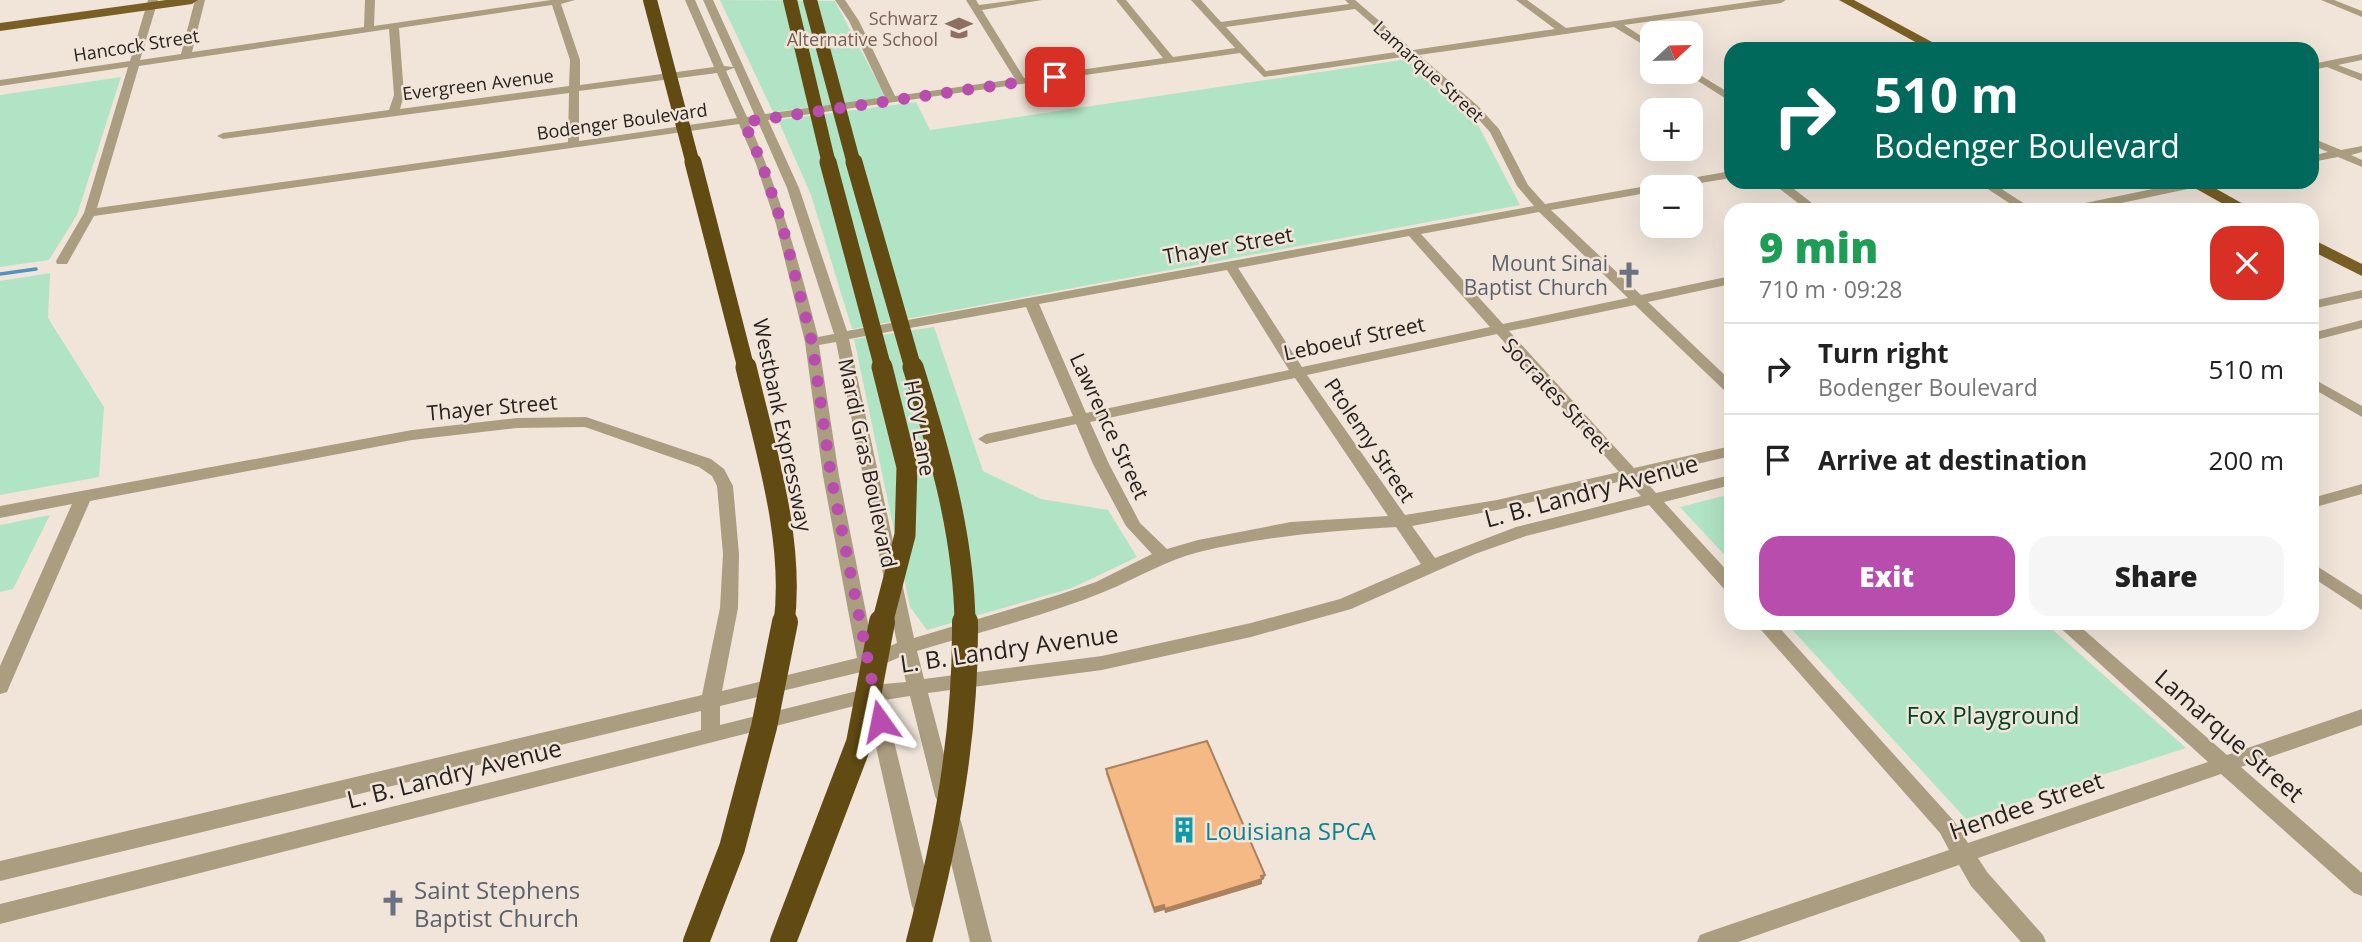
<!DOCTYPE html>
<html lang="en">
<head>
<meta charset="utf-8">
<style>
  :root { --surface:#fff; --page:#f6f6f6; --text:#222; --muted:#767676; --line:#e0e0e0; --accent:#b84dae }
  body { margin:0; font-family:"Open Sans",sans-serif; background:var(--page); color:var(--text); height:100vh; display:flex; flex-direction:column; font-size:26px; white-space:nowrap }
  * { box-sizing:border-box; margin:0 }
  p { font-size:23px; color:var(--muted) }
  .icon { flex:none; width:38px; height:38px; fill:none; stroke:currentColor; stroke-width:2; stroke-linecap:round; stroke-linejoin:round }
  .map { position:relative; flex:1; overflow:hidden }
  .drawer { position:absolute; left:1724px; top:203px; width:595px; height:427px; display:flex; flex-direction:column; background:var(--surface); border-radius:21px; box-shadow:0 7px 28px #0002 }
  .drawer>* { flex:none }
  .hud { position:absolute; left:1724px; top:42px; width:595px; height:147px; border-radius:21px; box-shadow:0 7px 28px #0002; background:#00695c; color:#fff; overflow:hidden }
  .needle { width:46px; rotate:68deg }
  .controls { position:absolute; left:1640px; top:21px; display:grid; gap:14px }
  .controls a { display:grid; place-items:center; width:63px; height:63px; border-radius:14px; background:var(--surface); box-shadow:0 7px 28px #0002; font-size:35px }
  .pin { position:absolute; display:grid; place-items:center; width:60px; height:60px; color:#fff; margin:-30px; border-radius:14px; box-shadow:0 4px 10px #0006 }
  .me { position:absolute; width:77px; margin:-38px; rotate:348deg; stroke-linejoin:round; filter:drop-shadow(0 0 5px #0008) }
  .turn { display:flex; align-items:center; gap:24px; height:147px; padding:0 35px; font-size:32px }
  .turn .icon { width:91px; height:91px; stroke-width:2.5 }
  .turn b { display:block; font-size:49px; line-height:60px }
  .round { display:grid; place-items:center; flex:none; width:74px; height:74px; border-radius:21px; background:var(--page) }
  .head { display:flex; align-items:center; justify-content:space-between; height:119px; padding:0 35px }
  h1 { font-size:42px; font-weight:800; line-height:52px; color:#1e9e55 }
  .action { display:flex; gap:14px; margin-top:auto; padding:14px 35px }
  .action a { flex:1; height:80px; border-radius:21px; background:var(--accent); color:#fff; font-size:28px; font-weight:800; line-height:80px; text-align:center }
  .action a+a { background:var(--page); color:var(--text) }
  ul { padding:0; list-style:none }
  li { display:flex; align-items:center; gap:21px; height:91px; padding:0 35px; border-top:2px solid var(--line) }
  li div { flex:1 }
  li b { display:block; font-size:26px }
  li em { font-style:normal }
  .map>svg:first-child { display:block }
</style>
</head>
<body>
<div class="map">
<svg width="2362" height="942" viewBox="0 0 2362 942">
  <rect width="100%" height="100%" fill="#f1e5da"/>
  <path fill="#b1e4c5" d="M720 0 835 1 886 98 773 112Z
    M1407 59 1476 121 1520 205 852 329 811 195 778 120 916 102 930 130Z
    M121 77 77 215 49 260 0 267V95Z
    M50 273 48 318 104 407 99 477 0 495V281Z
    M934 327 983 471 1041 499 1108 510 1137 557 1072 588 927 630 910 607 854 339Z
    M1731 494V562L1680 507Z
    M50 515 13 589 0 592V525Z
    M1786 623H2045L2186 748 1966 819Z"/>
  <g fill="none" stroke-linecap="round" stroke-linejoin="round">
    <path stroke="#5391c0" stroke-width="3.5" d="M0 274 36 269"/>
    <path fill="#ab9d80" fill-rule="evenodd" d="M148 0H158L140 60 181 54 195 0H205L192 52 364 27 365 0H375L374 26 551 0H575L561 4 580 60V85L714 67 685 0H695L724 66 733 67 703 0H713L765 114 885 97 849 21 835 0H845L859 21 895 96 1015 79 966 0H976L979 5 1017 0H1042L982 10 1024 78 1163 58 1116 0H1126L1173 57 1235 48 1191 0H1201L1221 22 1349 4 1345 0H1355L1413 50 1555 29 1516 0H1527L1566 28 1762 0H1786L1781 3 1624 25 1652 43V50L1614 27 1419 55 1478 106 1499 129 1528 185 1545 204 1731 171V178L1676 187H1652V192L1551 210 1641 295 1731 276V284L1648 302 1731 381V393L1726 392 1635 305 1509 331 1634 468 1731 446V456L1642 477 1656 493 1731 475V485L1664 502 1731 575V592L1725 590 1649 505 1526 536 1475 554 1351 609 1251 637 1102 670 928 693 955 796 952 802 945 805 938 802 935 796 910 696 884 700 934 906 931 913 923 916 915 913 912 906 866 703 0 924V904L701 730V711L0 881V861L702 695 720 608 723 554 717 486 712 476 699 467 585 427 517 428 412 440 90 501 9 687 7 692 0 694V666L72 504 0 518V506L412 430 517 418 586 417 711 459 724 469 733 486 739 554 738 608 722 691 857 658 823 476 805 342 776 224 756 164 739 124 94 216 67 264H57L56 261 84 213 128 67 0 86V80L130 61ZM552 5 570 60 569 86 400 109 404 95 399 28ZM1355 9 1403 51 1266 71 1226 27ZM389 29 394 95 389 110 223 133 217 136 223 139 569 93 568 142 97 208 139 66ZM1240 53 1264 77 1409 56 1470 110 1490 132 1517 186 1534 206 847 331 799 188 768 120ZM734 68 755 116 747 117 726 71ZM717 73 737 118 579 141V91ZM758 122 787 188 834 334 818 337C799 264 780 192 749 123ZM1539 212 1628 298 1503 324 1421 234ZM1409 236 1490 327 1302 367 1238 268ZM1227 270 1289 370 1086 413 1039 304ZM1026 307 1073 416 986 434 978 439 986 444 1076 424 1093 464 1126 526 1152 554 1096 582 1058 595 914 638 849 339ZM1497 334 1619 472 1497 500 1405 515 1307 375ZM836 342 897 643 874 653 839 476 819 345ZM1295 378 1388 516 1291 522 1198 540 1167 549 1140 523 1109 464 1090 422ZM1627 480 1641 496 1516 527 1435 558 1412 526 1497 510ZM1396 527 1421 564 1340 599 1251 623 1102 656 924 679 917 651C980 632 1045 616 1106 591 1138 578 1166 560 1199 552 1265 536 1329 531 1396 527ZM900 657 906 682 873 685 865 689 720 725V706L861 672 868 674 875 672 877 667Z
      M2321 0H2334L2362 11V17Z
      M2362 54V60L2338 65 2362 74V81L2327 67 2312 70V64Z
      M1690 69 1731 94V102L1684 72H1690Z
      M2312 138 2341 150 2362 146V152L2351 155 2362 160V167L2338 157 2312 162V156L2328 152 2312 145Z
      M1771 182H1785L1821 210H1807Z
      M1977 182H1991L2034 210H2020Z
      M2186 182H2208L2202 186 2088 210H2065L2071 206Z
      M2362 290V298L2312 309V301Z
      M2362 320V328L2312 341V333Z
      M2312 378 2362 406V417L2312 388Z
      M2362 484V494L2312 508V498Z
      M2312 563 2362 595V610L2312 577Z
      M1755 623H1775L1954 821 1968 843 2208 762 2055 623H2076L2227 755 2362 709V725L2241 767 2362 873V896L2354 893 2221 774 1978 858 1987 872 2043 935 2046 942H2021L1971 886 1959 865 1738 942H1697L1700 935 1708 932 1949 850 1940 833Z
      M951 812 958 815 961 821 992 942H970L941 821 944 815Z"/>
    <path fill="#795f25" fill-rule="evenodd" d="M166 0H198L192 4 0 31V23Z
      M1839 0H1854L1945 49H1928Z
      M2184 182H2204L2254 210H2234Z
      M2312 239 2362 264V276L2312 251Z"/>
    <path stroke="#614b12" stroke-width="14" d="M650 0 693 164
      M790 0 829 164
      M810 0 854 164"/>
    <path stroke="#614b12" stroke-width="17" d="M693 162 746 368
      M828 162 883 368
      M854 162 913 368"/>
    <path stroke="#614b12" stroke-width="21" d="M746 367C765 447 795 541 784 624
      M913 367C939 450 964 535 965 624
      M882 624 905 535 907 467 882 367"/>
    <path stroke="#614b12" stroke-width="26" d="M696 942 732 848 764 727 785 622
      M783 942 859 743 882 622
      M919 942C947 836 966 731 965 622"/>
  </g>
  <path fill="#d29f72" d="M1106 769 1264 879 1262 880V884L1165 913 1164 910 1154 913 1106 774Z"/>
  <path fill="#ab825d" d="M1265 875 1264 879 1262 880V884L1165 913V909Z
    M1164 905V910L1154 913V908Z"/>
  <path fill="#f4b985" stroke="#ab825d" stroke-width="2" d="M1207 741 1265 875 1261 876 1262 879 1165 909 1164 905 1154 908 1106 769Z"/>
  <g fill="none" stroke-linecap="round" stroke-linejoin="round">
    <path stroke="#b84dae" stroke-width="12" stroke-dasharray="0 21.6" d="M880 721 831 476 812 342 782 224 762 164 744 122 1055 77"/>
  </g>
  <defs>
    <g id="school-bare" transform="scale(2.1)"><path d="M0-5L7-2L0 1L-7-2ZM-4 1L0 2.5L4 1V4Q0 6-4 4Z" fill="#8d6e63" stroke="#f1e5da" stroke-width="2.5" paint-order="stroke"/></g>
    <g id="church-bare" transform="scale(2.1)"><path d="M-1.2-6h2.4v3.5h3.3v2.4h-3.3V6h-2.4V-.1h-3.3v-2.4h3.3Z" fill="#6b7280" stroke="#f1e5da" stroke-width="2.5" paint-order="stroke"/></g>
    <g id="building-bare" transform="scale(2.1)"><path d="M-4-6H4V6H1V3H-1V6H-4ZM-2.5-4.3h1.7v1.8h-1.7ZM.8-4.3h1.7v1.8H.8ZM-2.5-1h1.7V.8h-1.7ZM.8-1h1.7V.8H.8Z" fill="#0f9aa8" stroke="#f1e5da" stroke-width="2.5" paint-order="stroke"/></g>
  </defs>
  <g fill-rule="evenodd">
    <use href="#school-bare" x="959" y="28"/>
    <use href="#church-bare" x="1629" y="275"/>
    <use href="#building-bare" x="1184" y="830"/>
    <use href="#church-bare" x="393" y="903"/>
  </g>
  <g text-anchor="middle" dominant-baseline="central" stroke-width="5" stroke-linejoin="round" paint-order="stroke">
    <g font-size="18" fill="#785e54" stroke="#f1e5da" text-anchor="end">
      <text x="938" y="18">Schwarz<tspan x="938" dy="21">Alternative School</tspan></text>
    </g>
    <g font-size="18" fill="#27221f" stroke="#f1e5da">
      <text transform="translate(136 45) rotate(-9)">Hancock Street</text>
      <text transform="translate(1429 71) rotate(42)">Lamarque Street</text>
      <text transform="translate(478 84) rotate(-7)">Evergreen Avenue</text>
      <text transform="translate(622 121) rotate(-8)">Bodenger Boulevard</text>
    </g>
    <g font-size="21" fill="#27221f" stroke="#f1e5da">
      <text transform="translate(1228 245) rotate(-10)">Thayer Street</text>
      <text transform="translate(1354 338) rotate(-12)">Leboeuf Street</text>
      <text transform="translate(1557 395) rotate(47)">Socrates Street</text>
      <text transform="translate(492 407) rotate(-5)">Thayer Street</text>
      <text transform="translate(783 425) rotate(78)">Westbank Expressway</text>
      <text transform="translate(1110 426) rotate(65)">Lawrence Street</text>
      <text transform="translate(920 428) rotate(80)">HOV Lane</text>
      <text transform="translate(1370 440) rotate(56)">Ptolemy Street</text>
      <text transform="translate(868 463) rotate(78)">Mardi Gras Boulevard</text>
    </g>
    <g font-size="21" fill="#5b616d" stroke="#f1e5da" text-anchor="end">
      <text x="1608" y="263">Mount Sinai<tspan x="1608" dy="24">Baptist Church</tspan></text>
    </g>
    <g font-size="24" fill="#27221f" stroke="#f1e5da">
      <text transform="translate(1591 490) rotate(-15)">L. B. Landry Avenue</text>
      <text transform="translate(1009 648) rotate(-8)">L. B. Landry Avenue</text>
      <text transform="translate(2230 735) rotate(41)">Lamarque Street</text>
      <text transform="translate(454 773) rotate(-14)">L. B. Landry Avenue</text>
      <text transform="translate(2026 805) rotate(-19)">Hendee Street</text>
    </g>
    <g font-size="24" fill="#034227" stroke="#f1e5da">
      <text x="1993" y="714">Fox Playground</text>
    </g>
    <g font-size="24" fill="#0d838f" stroke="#f1e5da" text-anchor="start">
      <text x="1205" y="830">Louisiana SPCA</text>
    </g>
    <g font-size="24" fill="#5b616d" stroke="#f1e5da" text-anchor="start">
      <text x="414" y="889">Saint Stephens<tspan x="414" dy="28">Baptist Church</tspan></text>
    </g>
  </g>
</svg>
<div class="controls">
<a><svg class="needle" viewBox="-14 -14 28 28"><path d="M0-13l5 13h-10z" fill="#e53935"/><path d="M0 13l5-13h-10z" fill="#767676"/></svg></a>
<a>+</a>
<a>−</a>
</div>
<div class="pin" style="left:1055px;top:77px;background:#d93025"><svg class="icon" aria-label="arrive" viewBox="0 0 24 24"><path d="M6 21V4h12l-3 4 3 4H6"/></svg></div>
<svg class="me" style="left:880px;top:721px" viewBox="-20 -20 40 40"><path d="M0-17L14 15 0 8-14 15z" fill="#b84dae" stroke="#fff" stroke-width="4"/></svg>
<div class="hud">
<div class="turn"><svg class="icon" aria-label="right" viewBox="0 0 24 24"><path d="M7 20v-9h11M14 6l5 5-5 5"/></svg><div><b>510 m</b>Bodenger Boulevard</div></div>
</div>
<section class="drawer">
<div class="head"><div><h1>9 min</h1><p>710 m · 09:28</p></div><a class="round" style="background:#d93025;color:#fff"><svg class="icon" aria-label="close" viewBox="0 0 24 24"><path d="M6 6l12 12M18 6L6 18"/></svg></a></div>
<ul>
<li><svg class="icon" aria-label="right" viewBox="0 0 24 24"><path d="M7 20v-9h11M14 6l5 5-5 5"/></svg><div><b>Turn right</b><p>Bodenger Boulevard</p></div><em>510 m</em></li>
<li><svg class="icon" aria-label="arrive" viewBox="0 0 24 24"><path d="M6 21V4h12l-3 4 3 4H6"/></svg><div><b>Arrive at destination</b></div><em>200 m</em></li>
</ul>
<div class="action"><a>Exit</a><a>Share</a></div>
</section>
</div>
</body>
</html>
